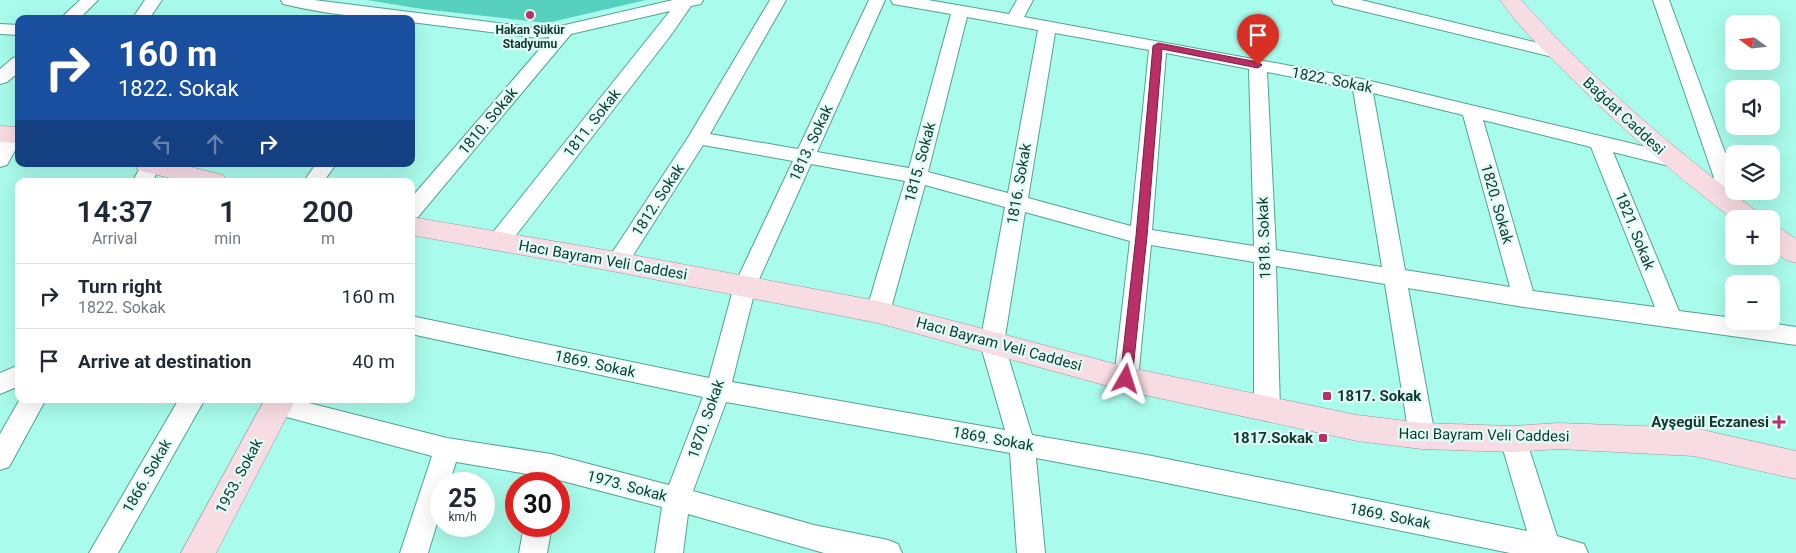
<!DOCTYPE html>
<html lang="en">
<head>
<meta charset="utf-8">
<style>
  :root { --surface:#fff; --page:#f6f6f7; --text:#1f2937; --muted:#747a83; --line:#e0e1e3 }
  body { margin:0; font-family:Roboto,sans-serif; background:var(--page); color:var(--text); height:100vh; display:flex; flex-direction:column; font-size:19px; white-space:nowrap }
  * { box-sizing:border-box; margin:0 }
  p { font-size:16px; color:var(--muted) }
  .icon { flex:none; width:28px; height:28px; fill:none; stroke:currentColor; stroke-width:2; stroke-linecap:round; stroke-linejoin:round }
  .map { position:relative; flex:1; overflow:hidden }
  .side { position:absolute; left:15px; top:178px; width:400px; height:225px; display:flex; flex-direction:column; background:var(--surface); border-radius:10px; box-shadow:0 5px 20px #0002 }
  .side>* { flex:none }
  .top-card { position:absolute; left:15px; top:15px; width:400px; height:152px; border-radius:10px; box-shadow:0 5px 20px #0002; background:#1a4fa0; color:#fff; overflow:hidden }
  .needle { width:32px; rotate:285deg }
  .controls { position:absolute; left:1725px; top:15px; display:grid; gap:10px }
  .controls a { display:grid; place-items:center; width:55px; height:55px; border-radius:10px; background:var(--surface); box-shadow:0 5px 20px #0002; font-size:25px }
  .speed { position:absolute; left:430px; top:472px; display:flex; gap:10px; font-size:25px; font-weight:700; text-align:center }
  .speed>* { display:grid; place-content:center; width:65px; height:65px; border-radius:50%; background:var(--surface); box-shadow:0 5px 20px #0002; line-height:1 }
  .speed small { font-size:12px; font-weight:400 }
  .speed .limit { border:8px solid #d22; background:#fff; color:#111 }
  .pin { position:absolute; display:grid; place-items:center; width:42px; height:42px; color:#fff; margin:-51px -21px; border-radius:50% 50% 50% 0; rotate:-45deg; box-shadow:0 0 5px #0007 }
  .pin .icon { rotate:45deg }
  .me { position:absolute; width:55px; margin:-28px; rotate:6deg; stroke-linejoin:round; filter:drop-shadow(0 0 4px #0008) }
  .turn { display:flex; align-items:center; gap:18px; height:105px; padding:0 20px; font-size:22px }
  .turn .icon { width:65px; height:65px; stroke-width:2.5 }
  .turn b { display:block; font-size:35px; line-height:42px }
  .lanes { display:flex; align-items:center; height:48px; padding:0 20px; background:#0003; justify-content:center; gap:25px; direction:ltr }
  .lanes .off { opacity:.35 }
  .eta { display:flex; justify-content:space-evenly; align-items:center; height:85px; text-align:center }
  .eta b { font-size:30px; font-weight:600; line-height:35px }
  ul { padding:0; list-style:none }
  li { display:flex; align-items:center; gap:15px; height:65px; padding:0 20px; border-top:1px solid var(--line) }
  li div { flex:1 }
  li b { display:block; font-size:19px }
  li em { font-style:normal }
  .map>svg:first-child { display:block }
</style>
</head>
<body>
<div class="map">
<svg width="1796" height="553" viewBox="0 0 1796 553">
  <rect width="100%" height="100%" fill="#a9fbeb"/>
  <path fill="#57d1bd" d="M367 0H646L547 23 422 9Z"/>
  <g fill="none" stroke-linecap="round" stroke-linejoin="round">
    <g stroke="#51a394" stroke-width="2">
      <path id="minor" d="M80 0H98L79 19H60Z
        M145 0H162L149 19H132Z
        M281 0H314L537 28 565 25 673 0H703L701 4 691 6 671 35 506 248 498 250 490 248 487 242 490 236 670 11 571 34 418 217 411 219V198L550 37 537 38 411 22V19C369 19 325 14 283 4Z
        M770 0H786L710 134 798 149 869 0H885L817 152 909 168 951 14 899 5 893 4 891 0H928L1009 14 1017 0H1033L1024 17 1362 79 1680 155 1683 160 1680 165 1673 167 1613 152 1679 311 1734 318V321H1756L1796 327V345L1524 307 1408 288 1435 436 1431 444 1422 447 1413 444 1409 436 1385 284 1276 266 1280 410 1276 417 1267 421 1258 417 1254 410V262L1151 245 1138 379 1135 386 1126 389 1117 386 1114 379 1130 241 1025 212 1004 343 1032 435 1147 455 1527 531 1500 439 1504 431 1513 428 1522 431 1526 439 1557 536 1584 544 1588 553H1510L1147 479 1036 458 1045 553H1017L1010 453 726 402 693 491 814 525 888 540 898 544 902 553H824L688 514 683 553H655L662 507 551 478 456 462 449 484H441V510L428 553H400L432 456 268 412 264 405 268 399H293L447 438 551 454 669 485 703 397 411 334V316L709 378 734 286 793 161 703 145 625 268 617 270 609 268 606 262 689 136ZM967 17 1038 30 1008 193 928 172ZM1055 33 1149 50 1131 226 1028 198ZM1166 53 1249 69 1254 246 1152 230ZM1267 72 1353 89 1382 267 1276 250ZM1373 93 1463 115 1510 287 1405 270ZM1483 120 1591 147 1655 307 1533 291ZM811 164 905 181 866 312 870 318 878 321 886 318 890 312 925 185 1005 207 980 343 1005 430 732 382 756 286Z
        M1332 0H1361L1563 49 1566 53 1563 57 1557 58 1334 4Z
        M1653 0H1669L1734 177C1734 192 1717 199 1704 195L1701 190 1704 185 1713 180 1714 178Z
        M0 24 19 25V35L0 34Z
        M19 57V72L7 82 0 84V69L13 58Z
        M13 129 19 130V143L7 165 0 167V141L6 131Z
        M142 164H160L153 181H133Z
        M316 164H336L324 181H304Z
        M19 365V386L0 394V373Z
        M20 399H46L9 467 0 470V434Z
        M179 399H205L118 553H89Z
        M524 526H552L547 553H519Z"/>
    </g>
    <g stroke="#a59299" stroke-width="1">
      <path id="major" d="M1500 0H1521C1593 80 1673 149 1759 213L1763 219 1734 220C1674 174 1617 125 1564 71 1542 49 1518 26 1500 0Z
        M0 126 19 127V143L0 142Z
        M135 164H179L223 175 227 181H182L138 170Z
        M411 217 617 252 878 301 1126 367 1357 415 1422 423 1513 426 1558 423 1694 428 1796 451V479L1694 456 1558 449 1513 452 1422 449 1357 441 1126 391 878 323 617 272 411 235Z
        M1771 226 1780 228 1796 239V263L1786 260 1771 249Z
        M265 399H296L216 553H181Z"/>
    </g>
    <use href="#minor" fill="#fff" fill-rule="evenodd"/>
    <use href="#major" fill="#f8dce3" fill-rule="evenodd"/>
  </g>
  <path fill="#ba2f68" stroke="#791f44" d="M1158 43 1258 62 1262 65 1258 68 1162 49 1147 236 1132 379 1130 382H1121L1120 379 1136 236 1153 46Z"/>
  <g fill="#ba2f68" stroke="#dffef7" stroke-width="2">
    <circle cx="530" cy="15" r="5"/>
    <rect x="1322" y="391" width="10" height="10" rx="2.5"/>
    <path d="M1776.5 414.5h5v5h5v5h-5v5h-5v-5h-5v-5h5z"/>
    <rect x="1318" y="433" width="10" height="10" rx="2.5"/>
  </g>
  <g text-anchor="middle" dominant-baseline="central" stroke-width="4.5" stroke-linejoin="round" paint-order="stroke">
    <g font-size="12" font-weight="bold" fill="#133630" stroke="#dffef7">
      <text x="530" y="30">Hakan Şükür<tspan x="530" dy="14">Stadyumu</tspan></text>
    </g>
    <g font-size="15" fill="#133630" stroke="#dffef7">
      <text transform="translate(1332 80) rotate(11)">1822. Sokak</text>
      <text transform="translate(1624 116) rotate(43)">Bağdat Caddesi</text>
      <text transform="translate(488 121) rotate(-50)">1810. Sokak</text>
      <text transform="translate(592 123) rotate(-52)">1811. Sokak</text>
      <text transform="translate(811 143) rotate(-65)">1813. Sokak</text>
      <text transform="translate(920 162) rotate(-75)">1815. Sokak</text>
      <text transform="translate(1019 184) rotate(-80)">1816. Sokak</text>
      <text transform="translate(658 200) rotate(-57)">1812. Sokak</text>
      <text transform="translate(1497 204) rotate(74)">1820. Sokak</text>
      <text transform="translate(1635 231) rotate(68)">1821. Sokak</text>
      <text transform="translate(1264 238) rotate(-92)">1818. Sokak</text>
      <text transform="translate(603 260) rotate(10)">Hacı Bayram Veli Caddesi</text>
      <text transform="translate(999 344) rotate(15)">Hacı Bayram Veli Caddesi</text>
      <text transform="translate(595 364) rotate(12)">1869. Sokak</text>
      <text transform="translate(706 419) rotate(-71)">1870. Sokak</text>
      <text transform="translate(1484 435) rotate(1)">Hacı Bayram Veli Caddesi</text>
      <text transform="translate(993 439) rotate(10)">1869. Sokak</text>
      <text transform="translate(147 476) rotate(-60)">1866. Sokak</text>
      <text transform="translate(239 476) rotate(-62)">1953. Sokak</text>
      <text transform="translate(627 486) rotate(15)">1973. Sokak</text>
      <text transform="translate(1390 516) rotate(11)">1869. Sokak</text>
    </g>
    <g font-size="15" font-weight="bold" fill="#133630" stroke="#dffef7" text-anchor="end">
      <text x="1337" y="396" text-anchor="start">1817. Sokak</text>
      <text x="1769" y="422">Ayşegül Eczanesi</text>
      <text x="1313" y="438">1817.Sokak</text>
    </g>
  </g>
</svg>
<div class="controls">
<a><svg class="needle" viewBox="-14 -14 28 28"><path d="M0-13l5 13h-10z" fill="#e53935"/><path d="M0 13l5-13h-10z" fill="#747a83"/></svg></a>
<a><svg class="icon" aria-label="sound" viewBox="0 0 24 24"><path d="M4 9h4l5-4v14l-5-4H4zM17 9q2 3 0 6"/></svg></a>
<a><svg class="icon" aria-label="layers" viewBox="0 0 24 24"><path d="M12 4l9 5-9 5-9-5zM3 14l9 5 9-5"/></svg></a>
<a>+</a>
<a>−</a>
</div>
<div class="speed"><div>25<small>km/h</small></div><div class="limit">30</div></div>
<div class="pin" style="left:1258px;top:65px;background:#d93025"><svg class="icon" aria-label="arrive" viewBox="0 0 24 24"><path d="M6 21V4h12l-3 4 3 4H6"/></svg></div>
<svg class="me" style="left:1126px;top:379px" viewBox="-20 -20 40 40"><path d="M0-17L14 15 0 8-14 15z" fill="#ba2f68" stroke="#fff" stroke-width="4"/></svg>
<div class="top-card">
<div class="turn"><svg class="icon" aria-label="right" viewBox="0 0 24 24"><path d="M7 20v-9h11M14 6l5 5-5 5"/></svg><div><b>160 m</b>1822. Sokak</div></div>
<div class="lanes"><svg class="icon off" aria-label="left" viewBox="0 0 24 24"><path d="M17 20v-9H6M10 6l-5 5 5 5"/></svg><svg class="icon off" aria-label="ahead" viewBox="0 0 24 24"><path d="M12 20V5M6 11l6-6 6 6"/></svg><svg class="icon" aria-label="right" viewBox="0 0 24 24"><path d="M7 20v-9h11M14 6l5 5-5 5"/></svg></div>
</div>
<section class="side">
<div class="eta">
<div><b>14:37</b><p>Arrival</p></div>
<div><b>1</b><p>min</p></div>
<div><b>200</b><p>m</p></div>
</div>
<ul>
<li><svg class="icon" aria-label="right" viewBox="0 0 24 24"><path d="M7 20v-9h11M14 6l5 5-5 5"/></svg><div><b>Turn right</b><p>1822. Sokak</p></div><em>160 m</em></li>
<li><svg class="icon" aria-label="arrive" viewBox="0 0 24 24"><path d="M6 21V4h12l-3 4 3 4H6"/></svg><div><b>Arrive at destination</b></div><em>40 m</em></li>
</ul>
</section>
</div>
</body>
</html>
